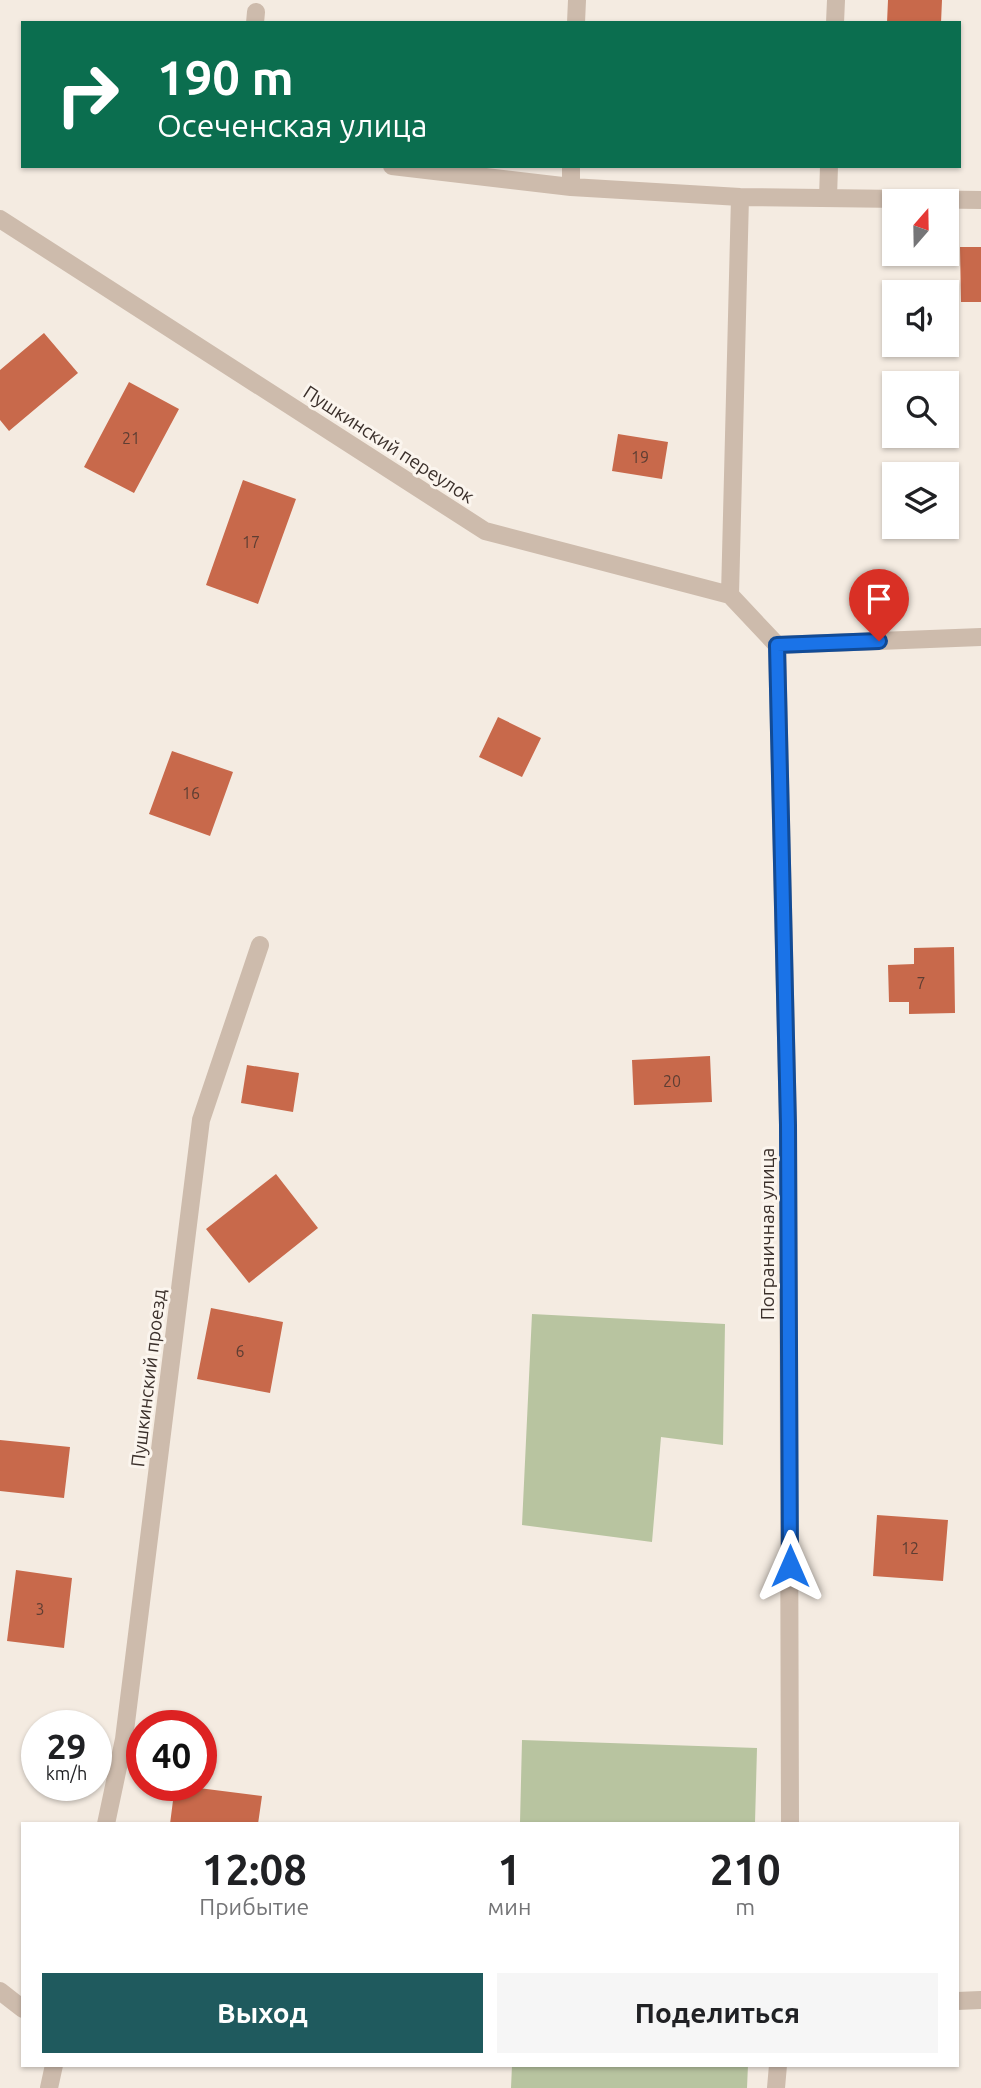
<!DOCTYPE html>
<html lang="ru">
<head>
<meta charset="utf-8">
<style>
  :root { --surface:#fff; --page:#f6f6f6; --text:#202124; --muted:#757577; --accent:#1f5a5e }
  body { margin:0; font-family:Ubuntu,sans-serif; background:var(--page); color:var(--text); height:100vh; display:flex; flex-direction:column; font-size:26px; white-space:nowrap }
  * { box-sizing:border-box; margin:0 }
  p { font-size:23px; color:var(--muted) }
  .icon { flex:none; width:38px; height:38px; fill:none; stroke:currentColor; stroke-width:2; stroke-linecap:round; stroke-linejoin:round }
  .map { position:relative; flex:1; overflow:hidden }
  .sheet { position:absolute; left:21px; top:1822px; width:938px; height:245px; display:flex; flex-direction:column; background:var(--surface); border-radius:0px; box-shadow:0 2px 5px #0004 }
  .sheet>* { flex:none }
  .top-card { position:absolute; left:21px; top:21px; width:940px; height:147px; border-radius:0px; box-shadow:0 2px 5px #0004; background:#0b6e4f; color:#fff; overflow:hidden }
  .needle { width:46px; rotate:20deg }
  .fabs { position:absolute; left:882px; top:189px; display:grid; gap:14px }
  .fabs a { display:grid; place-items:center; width:77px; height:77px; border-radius:0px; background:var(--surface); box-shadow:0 2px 5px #0004; font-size:35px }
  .speed { position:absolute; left:21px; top:1710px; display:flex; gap:14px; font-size:35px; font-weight:700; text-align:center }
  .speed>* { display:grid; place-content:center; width:91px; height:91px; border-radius:50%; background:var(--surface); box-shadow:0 2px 5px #0004; line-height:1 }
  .speed small { font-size:18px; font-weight:400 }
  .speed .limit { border:10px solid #d22; background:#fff; color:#111 }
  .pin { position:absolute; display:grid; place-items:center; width:60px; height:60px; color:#fff; margin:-72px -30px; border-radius:50% 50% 50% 0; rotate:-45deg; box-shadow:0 0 7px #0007 }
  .pin .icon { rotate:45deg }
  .me { position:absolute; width:77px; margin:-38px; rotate:0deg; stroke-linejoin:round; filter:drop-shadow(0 0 5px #0008) }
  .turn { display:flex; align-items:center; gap:24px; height:147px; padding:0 21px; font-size:32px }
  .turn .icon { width:91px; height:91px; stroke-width:2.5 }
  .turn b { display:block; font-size:49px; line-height:60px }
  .eta { display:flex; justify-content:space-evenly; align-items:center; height:119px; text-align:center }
  .eta b { font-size:42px; font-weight:600; line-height:49px }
  .primary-button { display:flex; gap:14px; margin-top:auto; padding:14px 21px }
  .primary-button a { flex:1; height:80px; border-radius:0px; background:var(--accent); color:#fff; font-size:28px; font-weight:600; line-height:80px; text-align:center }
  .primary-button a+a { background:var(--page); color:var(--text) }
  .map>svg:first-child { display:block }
</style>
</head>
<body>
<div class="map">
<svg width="981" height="2088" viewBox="0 0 981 2088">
  <rect width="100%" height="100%" fill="#f4ebe1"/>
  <path fill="#b8c4a0" d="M532 1314 725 1324 723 1445 661 1437 652 1542 522 1525Z
    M522 1740 757 1748 755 1823H520Z
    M512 2065H748L747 2088H511Z"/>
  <path fill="#c8694b" d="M888 0H942L941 23H887Z
    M960 247H981V302H961Z
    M44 333 78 373 9 431 0 420V370Z
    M129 382 179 409 134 493 84 467Z
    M618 434 668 442 662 479 612 471Z
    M243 480 296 499 258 604 206 585Z
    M498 717 541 738 522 777 479 757Z
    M172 751 233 772 210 836 149 814Z
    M954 947 955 1013 909 1014V1002H889L888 965 914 964V948Z
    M710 1056 712 1102 634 1105 632 1060Z
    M247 1065 299 1073 293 1112 241 1103Z
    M276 1174 318 1228 249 1283 206 1229Z
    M211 1308 283 1322 270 1393 197 1379Z
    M0 1440 70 1447 64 1498 0 1491Z
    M877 1515 948 1520 943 1581 873 1576Z
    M16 1570 72 1578 64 1648 7 1641Z
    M175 1785 262 1796 258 1824H170Z"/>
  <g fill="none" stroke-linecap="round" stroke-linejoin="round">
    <path stroke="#cdbbac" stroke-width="18" d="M255 23 256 12
      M576 23 577 0
      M835 23 836 0
      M392 166 571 187 740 197 981 200
      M571 187V166
      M828 198 829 166
      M0 219 485 531 730 595 777 645
      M730 595 740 197
      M777 645 788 1125 790 1824
      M777 645 981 637
      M106 1824 124 1739 201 1120 260 945
      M0 1991 23 2009
      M957 2001 981 2000
      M49 2088 54 2065
      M776 2088 778 2065"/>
  </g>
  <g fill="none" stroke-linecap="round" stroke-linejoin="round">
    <g stroke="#114b97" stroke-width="18">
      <path id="route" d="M790 1566 788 1125 777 645 879 641"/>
    </g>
    <use href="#route" stroke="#1a73e8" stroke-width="12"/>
  </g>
  <g text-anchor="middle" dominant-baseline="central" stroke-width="6" stroke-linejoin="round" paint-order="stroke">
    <g font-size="16" fill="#5e3e33">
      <text x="131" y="438">21</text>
      <text x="640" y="457">19</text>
      <text x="251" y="542">17</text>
      <text x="191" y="793">16</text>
      <text x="921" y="983">7</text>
      <text x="672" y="1081">20</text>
      <text x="240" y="1351">6</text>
      <text x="910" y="1548">12</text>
      <text x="40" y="1609">3</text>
    </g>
    <g font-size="19" fill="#3b302b" stroke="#fbf5ee">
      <text transform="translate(389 444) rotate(33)">Пушкинский переулок</text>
      <text transform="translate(767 1234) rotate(-90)">Пограничная улица</text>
      <text transform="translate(148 1378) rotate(-83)">Пушкинский проезд</text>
    </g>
  </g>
</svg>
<div class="fabs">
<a><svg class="needle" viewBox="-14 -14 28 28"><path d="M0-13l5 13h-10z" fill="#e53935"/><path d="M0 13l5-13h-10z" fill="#757577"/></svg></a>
<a><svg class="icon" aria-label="sound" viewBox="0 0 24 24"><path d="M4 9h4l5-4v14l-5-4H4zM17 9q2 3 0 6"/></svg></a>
<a><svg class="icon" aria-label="search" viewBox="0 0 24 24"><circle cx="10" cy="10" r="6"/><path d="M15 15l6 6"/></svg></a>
<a><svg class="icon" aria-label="layers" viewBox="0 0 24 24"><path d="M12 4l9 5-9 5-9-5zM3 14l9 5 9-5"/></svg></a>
</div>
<div class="speed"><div>29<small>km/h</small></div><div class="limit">40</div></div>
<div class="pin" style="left:879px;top:641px;background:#d93025"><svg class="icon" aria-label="arrive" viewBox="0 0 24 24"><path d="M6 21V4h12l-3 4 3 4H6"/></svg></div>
<svg class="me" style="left:790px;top:1566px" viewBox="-20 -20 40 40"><path d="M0-17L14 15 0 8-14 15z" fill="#1a73e8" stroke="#fff" stroke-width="4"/></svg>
<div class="top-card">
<div class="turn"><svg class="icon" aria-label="right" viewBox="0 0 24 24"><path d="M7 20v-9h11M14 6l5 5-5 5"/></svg><div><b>190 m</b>Осеченская улица</div></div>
</div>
<section class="sheet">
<div class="eta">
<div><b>12:08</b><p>Прибытие</p></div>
<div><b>1</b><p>мин</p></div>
<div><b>210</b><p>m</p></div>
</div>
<div class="primary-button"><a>Выход</a><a>Поделиться</a></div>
</section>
</div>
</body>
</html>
